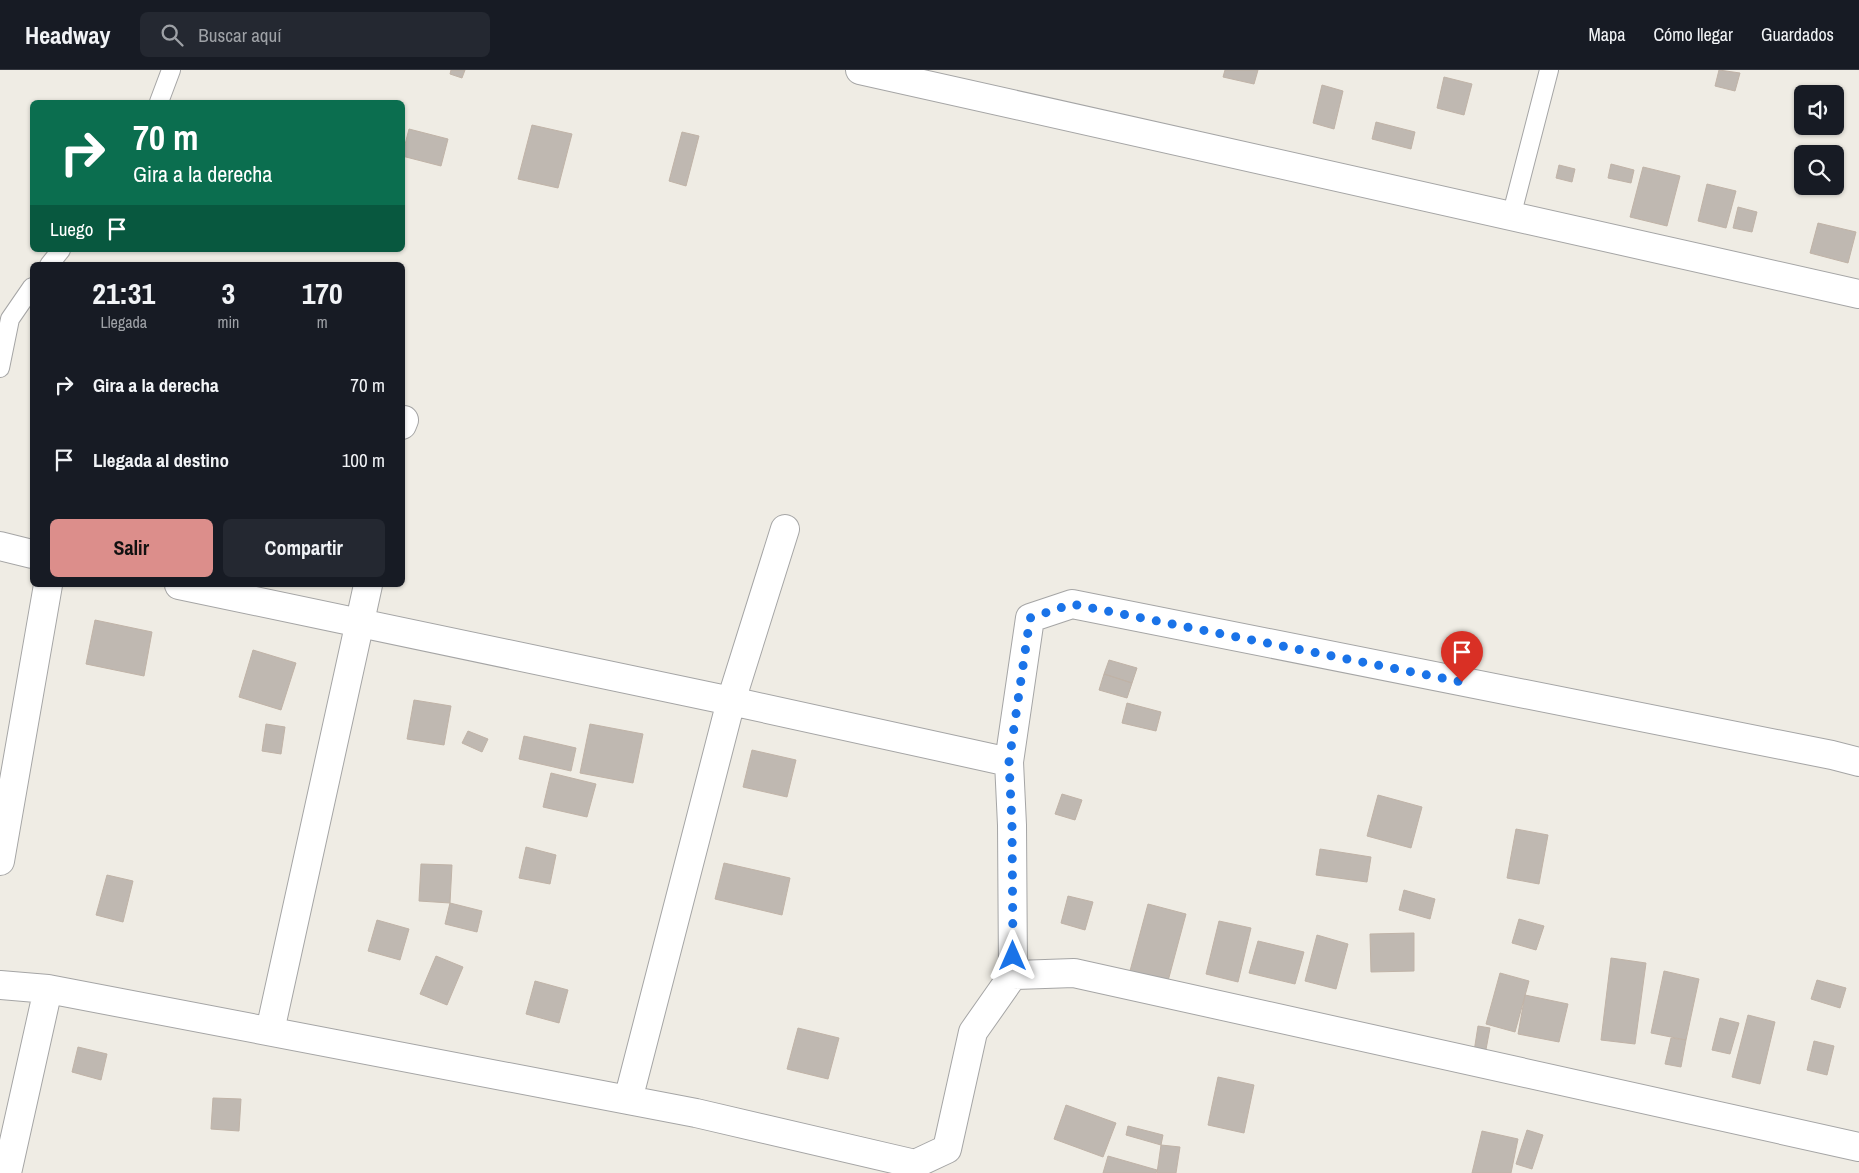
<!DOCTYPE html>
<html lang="es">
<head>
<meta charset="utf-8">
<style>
  :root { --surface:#171b24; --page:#242831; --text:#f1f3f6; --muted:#9ea1a6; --line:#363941; --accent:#dc8e8b }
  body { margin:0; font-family:"Archivo Narrow",sans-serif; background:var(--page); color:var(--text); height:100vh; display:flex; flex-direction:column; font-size:19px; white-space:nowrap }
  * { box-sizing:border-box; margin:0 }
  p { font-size:16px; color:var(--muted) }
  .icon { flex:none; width:28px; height:28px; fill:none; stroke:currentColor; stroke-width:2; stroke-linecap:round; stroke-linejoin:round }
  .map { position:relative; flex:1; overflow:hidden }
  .drawer { position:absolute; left:30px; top:192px; width:375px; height:325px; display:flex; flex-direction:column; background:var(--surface); border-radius:8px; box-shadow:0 1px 4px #0004 }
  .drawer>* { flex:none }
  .top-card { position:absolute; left:30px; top:30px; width:375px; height:152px; border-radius:8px; box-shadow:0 1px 4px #0004; background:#0b6e4f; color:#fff; overflow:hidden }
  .tools { position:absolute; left:1794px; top:15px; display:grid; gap:10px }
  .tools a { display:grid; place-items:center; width:50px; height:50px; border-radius:8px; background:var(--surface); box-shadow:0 1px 4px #0004; font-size:25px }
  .pin { position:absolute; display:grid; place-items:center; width:42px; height:42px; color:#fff; margin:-51px -21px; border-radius:50% 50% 50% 0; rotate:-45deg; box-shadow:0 0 5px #0007 }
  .pin .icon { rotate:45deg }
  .me { position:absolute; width:55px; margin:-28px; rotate:0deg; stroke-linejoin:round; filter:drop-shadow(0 0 4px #0008) }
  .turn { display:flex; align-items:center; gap:18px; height:105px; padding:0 20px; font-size:22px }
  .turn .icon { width:65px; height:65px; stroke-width:2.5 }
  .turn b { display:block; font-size:35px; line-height:42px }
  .then { display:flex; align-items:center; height:48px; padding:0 20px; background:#0003; gap:10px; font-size:19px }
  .eta { display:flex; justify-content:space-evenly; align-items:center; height:85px; text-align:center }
  .eta b { font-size:30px; font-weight:700; line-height:35px }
  .primary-button { display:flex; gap:10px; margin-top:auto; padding:10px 20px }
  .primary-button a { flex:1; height:58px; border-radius:8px; background:var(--accent); color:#111; font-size:20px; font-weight:700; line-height:58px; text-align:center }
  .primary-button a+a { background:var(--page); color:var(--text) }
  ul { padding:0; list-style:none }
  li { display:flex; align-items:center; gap:15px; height:75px; padding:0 20px }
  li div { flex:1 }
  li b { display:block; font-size:19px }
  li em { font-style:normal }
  header { display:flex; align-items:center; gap:30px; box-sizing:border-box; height:70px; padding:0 25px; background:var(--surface); border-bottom:1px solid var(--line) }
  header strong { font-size:24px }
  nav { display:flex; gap:28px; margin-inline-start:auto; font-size:18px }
  .search { width:350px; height:45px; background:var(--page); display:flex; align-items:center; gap:12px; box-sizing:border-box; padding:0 18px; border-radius:8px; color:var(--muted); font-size:19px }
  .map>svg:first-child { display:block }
</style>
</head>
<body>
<header>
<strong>Headway</strong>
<div class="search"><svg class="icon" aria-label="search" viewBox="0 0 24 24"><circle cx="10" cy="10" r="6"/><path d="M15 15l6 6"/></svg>Buscar aquí</div>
<nav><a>Mapa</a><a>Cómo llegar</a><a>Guardados</a></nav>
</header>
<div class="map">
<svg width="1859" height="1103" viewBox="0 0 1859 1103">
  <rect width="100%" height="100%" fill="#efece4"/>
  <path fill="#bfb8b1" stroke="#c0b3a7" d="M451 0H465L462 8 450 4Z
    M1225 0H1258L1254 14 1223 7Z
    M1719 0 1740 3 1735 21 1715 16Z
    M1444 7 1472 14 1464 45 1437 38Z
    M1322 15 1343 21 1334 59 1313 53Z
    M1376 52 1415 62 1411 79 1372 69Z
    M532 55 572 64 558 118 518 109Z
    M409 59 448 69 441 96 402 86Z
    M682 62 699 66 686 116 669 111Z
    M1611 94 1634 100 1631 113 1608 108Z
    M1559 95 1575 99 1572 112 1556 108Z
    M1643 97 1680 106 1667 156 1630 147Z
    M1707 114 1736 121 1726 158 1698 151Z
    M1738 137 1757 142 1752 162 1733 158Z
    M1818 153 1856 162 1848 193 1810 183Z
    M95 550 152 562 144 606 86 594Z
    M253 580 296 593 281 640 239 627Z
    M1109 590 1137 598 1132 613 1104 604Z
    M1104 604 1132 613 1127 628 1099 620Z
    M414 630 451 636 444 675 407 669Z
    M1127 633 1161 642 1156 661 1122 653Z
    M266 654 285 657 281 684 262 681Z
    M590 654 643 664 633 713 580 703Z
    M468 661 488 669 482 682 462 673Z
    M524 666 576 678 571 701 519 689Z
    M752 680 796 690 787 727 743 717Z
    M551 703 596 714 587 747 543 737Z
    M1062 724 1082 730 1075 750 1055 744Z
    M1378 725 1422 737 1411 778 1367 766Z
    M1516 759 1548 765 1539 814 1507 808Z
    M526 777 556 785 550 814 519 808Z
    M1320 779 1371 787 1367 812 1316 805Z
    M724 793 790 808 782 845 715 829Z
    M421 794 452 795 450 833 419 831Z
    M107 805 133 811 123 852 96 845Z
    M1404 820 1435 829 1430 849 1399 840Z
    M1068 826 1093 832 1085 860 1061 853Z
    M450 833 482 841 477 862 445 854Z
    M1148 834 1186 844 1168 911 1130 901Z
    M1519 849 1544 856 1536 880 1512 873Z
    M377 850 409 859 400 890 368 881Z
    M1219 851 1251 858 1238 912 1206 904Z
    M1414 863V901L1371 902 1370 864Z
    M1317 865 1348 874 1336 919 1305 911Z
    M1258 871 1304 882 1295 914 1249 903Z
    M436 886 463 897 447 935 420 924Z
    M1611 888 1646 893 1635 974 1601 970Z
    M1664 901 1699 909 1686 970 1651 963Z
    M1500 903 1529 911 1515 962 1486 954Z
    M1817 910 1846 918 1840 938 1811 929Z
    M535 911 568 920 559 953 526 944Z
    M1525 925 1568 934 1559 972 1518 964Z
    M1748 945 1775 952 1760 1014 1732 1007Z
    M1720 948 1739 953 1730 984 1712 980Z
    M1478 956 1490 958 1484 990 1473 988Z
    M798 958 839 968 828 1009 787 999Z
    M1671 968 1686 970 1681 997 1665 994Z
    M1814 971 1834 976 1827 1005 1807 1000Z
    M78 977 107 984 101 1010 72 1002Z
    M1218 1007 1254 1015 1244 1063 1208 1055Z
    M213 1028 241 1029 239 1061 211 1059Z
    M1066 1035 1116 1053 1103 1087 1054 1069Z
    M1128 1056 1163 1065 1161 1075 1126 1065Z
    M1527 1060 1543 1065 1532 1099 1516 1094Z
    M1482 1061 1518 1069 1511 1103H1472Z
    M1161 1075 1180 1077 1176 1103H1157Z
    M1108 1086 1157 1100 1156 1103H1103Z"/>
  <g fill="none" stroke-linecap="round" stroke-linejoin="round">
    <g stroke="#a5a5a5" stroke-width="20">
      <path id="lane" d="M159 32 171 0
        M1511 147 1549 0
        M49 195 61 180
        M0 298 10 249 32 217"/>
    </g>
    <g stroke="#a5a5a5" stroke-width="30">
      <path id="street" d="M860 0 1859 224
        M402 355 404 350
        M0 476 32 484
        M179 515 731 631 1009 692 1030 548 1072 534 1832 685 1859 692
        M1009 692 1012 755 1013 905
        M0 791 48 515
        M0 915 48 919 696 1043 915 1094 947 1079 973 962 1013 905 1074 903 1859 1077
        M270 961 368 515
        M628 1030 731 631 785 459
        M7 1103 48 919"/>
    </g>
    <use href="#lane" stroke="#fff" stroke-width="18"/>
    <use href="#street" stroke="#fff" stroke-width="28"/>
  </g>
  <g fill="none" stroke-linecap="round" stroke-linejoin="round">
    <path stroke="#1a73e8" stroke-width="9" stroke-dasharray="0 16.2" d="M1013 886 1012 755 1009 692 1030 548 1072 534 1462 612"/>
  </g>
</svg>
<div class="tools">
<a><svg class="icon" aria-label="sound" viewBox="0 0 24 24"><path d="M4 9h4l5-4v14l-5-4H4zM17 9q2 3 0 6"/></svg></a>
<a><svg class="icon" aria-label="search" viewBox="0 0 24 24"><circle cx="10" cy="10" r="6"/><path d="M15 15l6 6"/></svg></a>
</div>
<div class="pin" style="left:1462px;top:612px;background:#d93025"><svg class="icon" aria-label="arrive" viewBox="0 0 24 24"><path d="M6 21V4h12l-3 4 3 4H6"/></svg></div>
<svg class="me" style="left:1013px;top:886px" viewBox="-20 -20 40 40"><path d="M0-17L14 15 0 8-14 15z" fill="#1a73e8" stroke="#fff" stroke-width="4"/></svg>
<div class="top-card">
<div class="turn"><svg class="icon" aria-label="right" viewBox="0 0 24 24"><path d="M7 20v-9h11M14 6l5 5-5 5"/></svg><div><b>70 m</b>Gira a la derecha</div></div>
<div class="then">Luego<svg class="icon" aria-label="arrive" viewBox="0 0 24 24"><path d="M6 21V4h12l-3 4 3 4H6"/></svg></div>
</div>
<section class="drawer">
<div class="eta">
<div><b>21:31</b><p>Llegada</p></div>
<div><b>3</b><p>min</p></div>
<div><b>170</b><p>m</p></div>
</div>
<ul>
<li><svg class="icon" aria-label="right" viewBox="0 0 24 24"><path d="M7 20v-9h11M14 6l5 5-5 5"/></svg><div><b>Gira a la derecha</b></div><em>70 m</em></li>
<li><svg class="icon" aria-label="arrive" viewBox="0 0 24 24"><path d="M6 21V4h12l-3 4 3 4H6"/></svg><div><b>Llegada al destino</b></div><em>100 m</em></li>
</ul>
<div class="primary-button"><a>Salir</a><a>Compartir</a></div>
</section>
</div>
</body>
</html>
